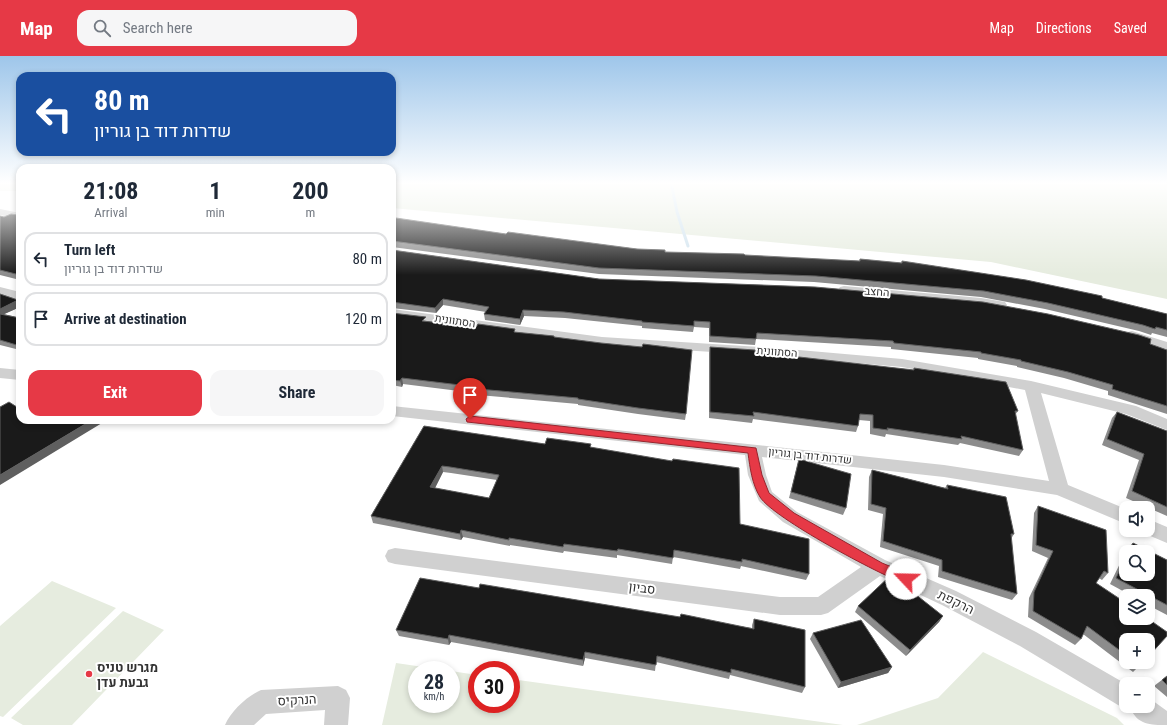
<!DOCTYPE html>
<html lang="en">
<head>
<meta charset="utf-8">
<style>
  :root { --surface:#fff; --page:#f6f6f7; --text:#1f2937; --muted:#747a83; --line:#e0e1e3; --accent:#e63946 }
  body { margin:0; font-family:"Roboto Condensed",Heebo,sans-serif; background:var(--page); color:var(--text); height:100vh; display:flex; flex-direction:column; font-size:15px; white-space:nowrap }
  * { box-sizing:border-box; margin:0 }
  p { font-size:13px; color:var(--muted) }
  .icon { flex:none; width:22px; height:22px; fill:none; stroke:currentColor; stroke-width:2; stroke-linecap:round; stroke-linejoin:round }
  .map { position:relative; flex:1; overflow:hidden }
  .details { position:absolute; left:16px; top:108px; width:380px; height:260px; display:flex; flex-direction:column; background:var(--surface); border-radius:12px; box-shadow:0 2px 6px #0003 }
  .details>* { flex:none }
  .top-card { position:absolute; left:16px; top:16px; width:380px; height:84px; border-radius:12px; box-shadow:0 2px 6px #0003; background:#1a4fa0; color:#fff; overflow:hidden }
  .controls { position:absolute; left:1119px; top:445px; display:grid; gap:8px }
  .controls a { display:grid; place-items:center; width:36px; height:36px; border-radius:8px; background:var(--surface); box-shadow:0 2px 6px #0003; font-size:20px }
  .speed { position:absolute; left:408px; top:605px; display:flex; gap:8px; font-size:20px; font-weight:700; text-align:center }
  .speed>* { display:grid; place-content:center; width:52px; height:52px; border-radius:50%; background:var(--surface); box-shadow:0 2px 6px #0003; line-height:1 }
  .speed small { font-size:10px; font-weight:400 }
  .speed .limit { border:6px solid #d22; background:#fff; color:#111 }
  .pin { position:absolute; display:grid; place-items:center; width:34px; height:34px; color:#fff; margin:-41px -17px; border-radius:50% 50% 50% 0; rotate:-45deg; box-shadow:0 0 4px #0007 }
  .pin .icon { rotate:45deg }
  .me { position:absolute; width:44px; margin:-22px; rotate:294deg; stroke-linejoin:round; filter:drop-shadow(0 0 3px #0008) }
  .turn { display:flex; align-items:center; gap:14px; height:84px; padding:0 12px; font-size:18px }
  .turn .icon { width:52px; height:52px; stroke-width:2.5 }
  .turn b { display:block; font-size:28px; line-height:34px }
  .eta { display:flex; justify-content:space-evenly; align-items:center; height:68px; text-align:center }
  .eta b { font-size:24px; font-weight:700; line-height:28px }
  .cta { display:flex; gap:8px; margin-top:auto; padding:8px 12px }
  .cta a { flex:1; height:46px; border-radius:12px; background:var(--accent); color:#fff; font-size:16px; font-weight:700; line-height:46px; text-align:center }
  .cta a+a { background:var(--page); color:var(--text) }
  ul { padding:0; list-style:none }
  li { display:flex; align-items:center; gap:12px; height:54px; margin:0 8px 6px; padding:0 4px; border:2px solid var(--line); border-radius:12px }
  li div { flex:1 }
  li b { display:block; font-size:15px }
  li em { font-style:normal }
  header { display:flex; align-items:center; gap:24px; box-sizing:border-box; height:56px; padding:0 20px; background:var(--accent); color:#fff }
  header strong { font-size:19px }
  nav { display:flex; gap:22px; margin-inline-start:auto; font-size:14px }
  .search { width:280px; height:36px; background:var(--page); display:flex; align-items:center; gap:10px; box-sizing:border-box; padding:0 14px; border-radius:12px; color:var(--muted); font-size:15px }
  .map>svg:first-child { display:block }
</style>
</head>
<body>
<header>
<strong>Map</strong>
<div class="search"><svg class="icon" aria-label="search" viewBox="0 0 24 24"><circle cx="10" cy="10" r="6"/><path d="M15 15l6 6"/></svg>Search here</div>
<nav><a>Map</a><a>Directions</a><a>Saved</a></nav>
</header>
<div class="map">
<svg width="1167" height="669" viewBox="0 0 1167 669">
  <rect width="100%" height="100%" fill="#fff"/>
  <path fill="#e6ecdf" d="M0 126H20V135H0Z
    M392 126H1167V243L991 206 392 152Z
    M52 525 116 552 3 661 0 660V570Z
    M123 555 164 574 72 669H23L11 662Z
    M983 596 1117 662 1124 669H857L938 642Z
    M396 607 444 614H417V648H451V615L477 619V648H511V623L843 669H382Z"/>
  <g fill="none" stroke-linecap="round" stroke-linejoin="round">
    <path stroke="#cfe2ee" stroke-width="3" d="M671 126 677 156 688 190"/>
    <path fill="#d0d0d0" fill-rule="evenodd" d="M0 153 20 157V163L0 159Z
      M844 230 981 242 1005 246 1007 249 1005 252 1001 253 840 237 838 234 840 231Z
      M0 231 20 236V244L0 239Z
      M392 253 602 281 776 292 902 303 1031 325 1136 350 1167 363V374L1126 358 1041 337 1068 429 1126 453V468L1057 439 944 421 762 401 766 419 772 436 797 456 885 504 956 535 1036 576 1126 628V650H1148V641L1149 642 1167 655V669C1150 669 1137 669 1130 651L1126 653 1118 649 1020 590 942 549 880 520 828 557 821 559H780L395 508 388 506 385 500 388 494 395 492 780 541H818L861 511 783 466 759 445 748 419 745 399 392 360V350L944 409 1049 425 1025 334 902 311 776 300 602 289 392 261Z
      M1132 275 1167 286V295L1127 282 1125 279 1127 276Z
      M0 312 20 314V324L0 322Z
      M1148 463 1167 471V487L1141 476 1140 474H1148Z
      M338 630 346 634 350 642 348 669H324L325 654 266 658 254 669H225C231 655 247 640 261 634Z"/>
  </g>
  <path fill="#8c8c8c" fill-rule="evenodd" d="M20 154V224L0 219V160L4 161 18 159Z
    M392 163 506 178 665 196 859 205 860 203 901 207 902 205 1102 242 1167 258V281L1152 277 1151 279 1139 275 1045 253 981 241 814 226 599 218 392 191Z
    M392 194 599 223 1150 288 1167 294V358L1108 339V335L1064 322 1017 311V310L978 303V302L891 293V291L756 283 755 289 709 286V272L694 271 693 276 642 272V270L565 262 524 260 520 269 485 264 484 258 486 256 443 249 436 257 392 252Z
    M0 238 18 244 20 248V251L4 258 20 262V294L0 289Z
    M392 257 444 269 554 280V281L686 358 685 364 638 358 578 349V348L467 338V336L403 328 402 331 392 329Z
    M710 291 913 314 914 312 1018 355 1015 359 1023 394 1019 400 960 387 958 389 886 378 885 381 870 378V365L859 364 858 370 856 376 753 363 752 367 709 362V297Z
    M1117 356 1167 375V460L1126 442 1139 404 1102 389 1112 362Z
    M424 370 545 388 591 391 740 468 809 518 806 524 741 510 740 513 673 501 672 508 617 499V502L564 495 563 497 510 489V490L463 481 461 484 373 467 371 460ZM443 416 451 417 497 424 489 442 435 432Z
    M799 403 846 452 843 459 789 442Z
    M872 414 945 432 947 429 1014 478 1011 483 1017 538 1012 544 938 521 939 510 880 491 883 458 868 454 869 421Z
    M1038 450 1108 517 1102 524 1099 522 1096 527 1126 584V606H1143L1133 616 1083 578 1081 583 1075 589 1028 561 1029 542 1048 502 1032 495 1034 457Z
    M1133 487 1167 504V559L1148 549V540H1132L1110 528 1127 493ZM1126 496H1148L1126 518Z
    M479 532 752 572V569L754 563 805 631 802 637 730 619 729 623 656 606 655 615 585 602 583 610 451 586 449 589 399 580 396 574Z
    M858 550 943 560 939 566 906 600 855 556Z
    M813 577 892 611 888 617 838 632 810 583Z
    M1167 620V641L1154 630Z"/>
  <path fill="#5f5f5f" d="M443 243V249L436 257 435 252Z
    M18 244 20 248V251L0 260V253Z
    M523 254 524 260 520 269V263Z
    M402 322 403 328 402 331 400 325Z
    M92 364H100L102 367 0 429V419Z
    M442 410 443 416 432 438 430 431Z
    M461 474 463 481 461 484 460 478Z
    M943 560 939 566 906 600 910 594Z
    M449 579 451 586 449 589 448 583Z
    M585 596V602L583 610V604Z
    M892 611 888 617 838 632 841 626Z"/>
  <path fill="#1a1a1a" stroke="#5f5f5f" fill-rule="evenodd" d="M20 154V219L0 214V160L4 161 11 158 18 159V155Z
    M396 162 506 178 508 176 637 193 665 194V196L744 198 745 199 860 205V203L902 207V205L1026 224 1102 240V242L1167 258V274L1156 271 1155 273 1143 269 1048 247 984 235 816 220 599 212 392 185V163H394Z
    M392 194 599 223 815 231 983 246 1048 258 1139 279 1151 283 1150 288 1167 294V350L1112 333 1113 329 1068 316 1021 305V304L981 297V296L894 287 893 285 757 277 756 283 710 280V266L694 265V270L642 266V265L564 256 523 254 520 263 484 258 489 251 443 243 435 252 392 246Z
    M0 238 18 244 0 253Z
    M392 257 426 261 422 265 443 267 442 269 476 271 478 268 515 273 514 276 554 280V281L601 287 642 291 643 288 692 294 686 358 638 352 578 343V342L467 332 468 330 402 322 400 325 392 324Z
    M0 258 20 262V290L0 284Z
    M710 291 755 294V296L914 314V312L1006 326 1018 355H1015L1023 394 961 380 962 383 887 372 888 374 873 372V359L860 358 858 370 753 356 754 360 710 356Z
    M9 346 20 353V364H39L44 367 49 364H92L0 419V351Z
    M1117 356 1167 375V451L1132 435 1144 398 1107 383Z
    M424 370 545 388 547 382 591 388 590 391 672 405 673 403 739 412 740 468 809 483V518L742 503V506L674 494 673 502 618 493 617 495 564 488 563 491 509 482V484L461 474 460 478 371 460ZM442 410 450 411 499 419 489 442 430 431Z
    M799 403 851 418 846 452 791 436Z
    M872 414 948 433 947 429 1006 441 1014 478H1011L1017 538 942 515V504L883 485 886 452 871 448Z
    M1038 450 1106 474 1108 517 1104 515 1096 527 1126 547V562H1147L1167 576V580L1148 601V584H1126V599L1087 570 1081 583 1033 555 1034 536 1053 495 1036 489Z
    M1133 487 1167 504V549L1116 522 1126 501V518H1148V496H1128Z
    M891 519 943 560 910 594 858 550Z
    M420 522 479 532 480 528 680 561 681 558 754 573V563L805 574V631L731 613V617L657 600 656 609 585 596 583 604 449 579 448 583 396 574Z
    M861 564 892 611 841 626 813 577Z
    M1135 606H1143L1140 610Z
    M1167 620V629L1162 624Z"/>
  <linearGradient id="sky" x2="0" y2="1"><stop stop-color="#9ec6ea"/><stop offset="0.58" stop-color="#fff"/><stop offset="1" stop-color="#fff" stop-opacity="0"/></linearGradient>
  <rect width="1167" height="219" fill="url(#sky)"/>
  <path fill="#e63946" stroke="#96252e" d="M470 360 756 392 762 419 769 437 794 457 882 507 911 519 913 523 911 527 906 528C880 519 773 462 760 441 752 428 750 412 748 397L467 366 466 363Z"/>
  <circle fill="#e63946" stroke="#fff" stroke-width="1.5" cx="89" cy="618" r="4"/>
  <g text-anchor="middle" dominant-baseline="central" stroke-width="4" stroke-linejoin="round" paint-order="stroke">
    <g font-size="11" fill="#333" stroke="#fff">
      <text transform="translate(877 236) rotate(4)">החצב</text>
      <text transform="translate(455 265) rotate(8)">הסתוונית</text>
      <text transform="translate(777 296) rotate(4)">הסתוונית</text>
      <text transform="translate(810 400) rotate(6)">שדרות דוד בן גוריון</text>
    </g>
    <g font-size="13" fill="#333" stroke="#fff">
      <text transform="translate(642 532) rotate(7)">סביון</text>
      <text transform="translate(956 546) rotate(26)">הרקפת</text>
      <text transform="translate(297 644) rotate(-3)">הנרקיס</text>
    </g>
    <g font-size="13" font-weight="bold" fill="#333" stroke="#fff" text-anchor="start">
      <text x="97" y="611">מגרש טניס<tspan x="97" dy="15">גבעת עדן</tspan></text>
    </g>
  </g>
</svg>
<div class="controls">
<a><svg class="icon" aria-label="sound" viewBox="0 0 24 24"><path d="M4 9h4l5-4v14l-5-4H4zM17 9q2 3 0 6"/></svg></a>
<a><svg class="icon" aria-label="search" viewBox="0 0 24 24"><circle cx="10" cy="10" r="6"/><path d="M15 15l6 6"/></svg></a>
<a><svg class="icon" aria-label="layers" viewBox="0 0 24 24"><path d="M12 4l9 5-9 5-9-5zM3 14l9 5 9-5"/></svg></a>
<a>+</a>
<a>−</a>
</div>
<div class="speed"><div>28<small>km/h</small></div><div class="limit">30</div></div>
<div class="pin" style="left:470px;top:363px;background:#d93025"><svg class="icon" aria-label="arrive" viewBox="0 0 24 24"><path d="M6 21V4h12l-3 4 3 4H6"/></svg></div>
<svg class="me" style="left:906px;top:523px" viewBox="-20 -20 40 40"><circle r="19" fill="#fff"/><path d="M0-13L10 11 0 6-10 11z" fill="#e63946"/></svg>
<div class="top-card">
<div class="turn"><svg class="icon" aria-label="left" viewBox="0 0 24 24"><path d="M17 20v-9H6M10 6l-5 5 5 5"/></svg><div><b>80 m</b>שדרות דוד בן גוריון</div></div>
</div>
<section class="details">
<div class="eta">
<div><b>21:08</b><p>Arrival</p></div>
<div><b>1</b><p>min</p></div>
<div><b>200</b><p>m</p></div>
</div>
<ul>
<li><svg class="icon" aria-label="left" viewBox="0 0 24 24"><path d="M17 20v-9H6M10 6l-5 5 5 5"/></svg><div><b>Turn left</b><p>שדרות דוד בן גוריון</p></div><em>80 m</em></li>
<li><svg class="icon" aria-label="arrive" viewBox="0 0 24 24"><path d="M6 21V4h12l-3 4 3 4H6"/></svg><div><b>Arrive at destination</b></div><em>120 m</em></li>
</ul>
<div class="cta"><a>Exit</a><a>Share</a></div>
</section>
</div>
</body>
</html>
